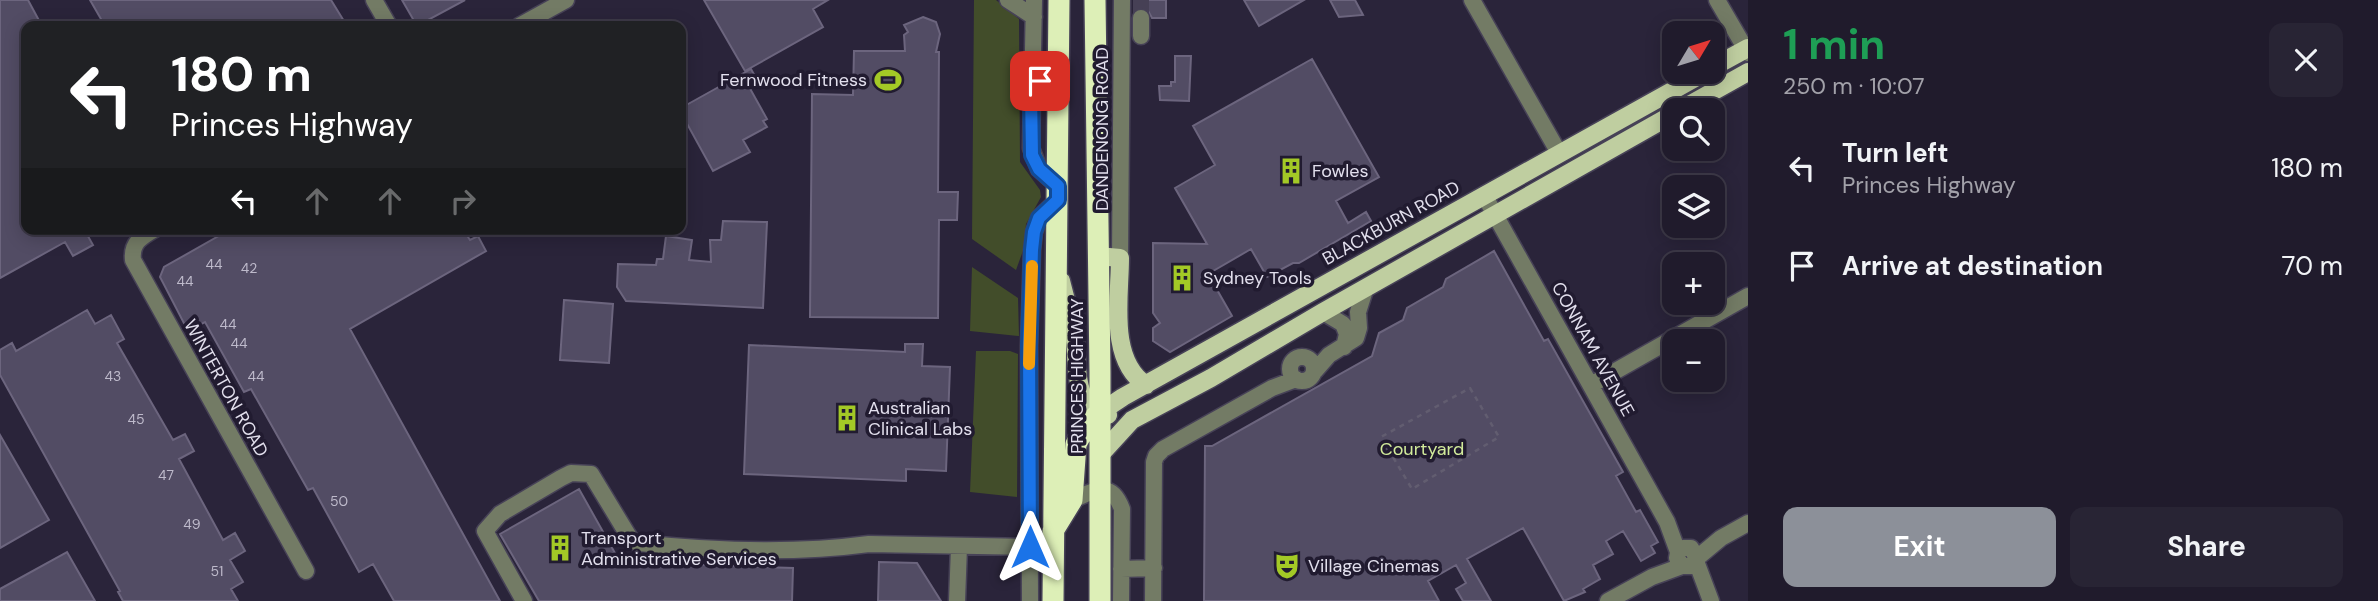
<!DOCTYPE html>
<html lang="en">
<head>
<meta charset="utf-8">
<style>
  :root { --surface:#201b2c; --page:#282434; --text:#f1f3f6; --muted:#a2a1a9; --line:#3d3948; --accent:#8c9099 }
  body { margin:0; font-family:"DM Sans",sans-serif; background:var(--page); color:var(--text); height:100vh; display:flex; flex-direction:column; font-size:26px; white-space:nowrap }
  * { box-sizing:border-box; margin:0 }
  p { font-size:23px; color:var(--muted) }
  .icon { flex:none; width:38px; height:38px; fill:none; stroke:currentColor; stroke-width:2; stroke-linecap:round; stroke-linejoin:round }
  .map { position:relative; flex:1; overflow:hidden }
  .drawer { display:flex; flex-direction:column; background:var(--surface); width:630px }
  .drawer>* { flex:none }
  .top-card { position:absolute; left:21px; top:21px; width:665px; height:214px; border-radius:14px; box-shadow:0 4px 18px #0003,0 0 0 2px var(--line); background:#202124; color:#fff; overflow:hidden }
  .needle { width:46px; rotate:52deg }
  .fabs { position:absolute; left:1662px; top:21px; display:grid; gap:14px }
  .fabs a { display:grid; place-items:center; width:63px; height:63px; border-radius:14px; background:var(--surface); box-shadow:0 4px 18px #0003,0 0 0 2px var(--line); font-size:35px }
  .pin { position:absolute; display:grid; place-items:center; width:60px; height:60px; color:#fff; margin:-30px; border-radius:14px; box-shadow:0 4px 10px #0006 }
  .me { position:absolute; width:77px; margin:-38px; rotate:0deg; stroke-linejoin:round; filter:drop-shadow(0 0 5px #0008) }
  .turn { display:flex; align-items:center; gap:24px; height:147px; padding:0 35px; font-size:32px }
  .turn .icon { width:91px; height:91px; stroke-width:2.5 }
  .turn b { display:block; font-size:49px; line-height:60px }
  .lanes { display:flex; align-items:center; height:66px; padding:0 35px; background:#0003; justify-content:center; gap:35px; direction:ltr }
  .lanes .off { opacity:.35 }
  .round { display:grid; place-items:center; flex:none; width:74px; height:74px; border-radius:14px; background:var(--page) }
  .overview { display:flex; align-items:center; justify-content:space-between; height:119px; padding:0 35px }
  h1 { font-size:42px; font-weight:700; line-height:52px; color:#1e9e55 }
  .button { display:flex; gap:14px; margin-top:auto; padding:14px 35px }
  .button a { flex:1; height:80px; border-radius:14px; background:var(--accent); color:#fff; font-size:28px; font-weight:700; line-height:80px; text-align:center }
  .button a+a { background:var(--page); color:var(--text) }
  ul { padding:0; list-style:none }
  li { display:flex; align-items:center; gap:21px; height:98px; padding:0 35px }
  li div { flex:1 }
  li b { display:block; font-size:26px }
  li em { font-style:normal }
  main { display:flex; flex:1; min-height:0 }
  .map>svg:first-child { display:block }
</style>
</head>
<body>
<main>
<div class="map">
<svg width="1748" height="601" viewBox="0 0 1748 601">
  <rect width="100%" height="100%" fill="#2a243a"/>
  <path fill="#424d2a" d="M974 0H996L1019 19 1020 162 1040 190 1041 197 1026 224 1024 248 1016 270 972 239Z
    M972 267 1018 298 1019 336 970 331Z
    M976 351H1010L1018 354 1017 497 970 492Z"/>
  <path fill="#524c64" stroke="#6c657e" stroke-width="2" d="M0 0H28L42 26H26V229H84L93 245 73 256 65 242 0 278Z
    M90 0H331L347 26H105Z
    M402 0H465L417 26Z
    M704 0H828L813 9 823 27 745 71Z
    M1138 0H1166V18H1152L1147 9 1138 8Z
    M1244 0H1304L1259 26Z
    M1330 0H1355L1363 15 1339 17Z
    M923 17 936 22 940 34 936 52H939L938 192H958L957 220H939L938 318 810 317 812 94 853 95 854 51H905L904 35 908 32 904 25Z
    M1175 56H1191L1189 101 1160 100 1159 86H1171V82H1175Z
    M1312 59 1379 177 1336 201 1348 223 1366 212 1371 221 1299 263H1293L1267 277 1251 249 1208 274 1232 316 1170 352 1153 341V328L1160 323 1153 313V243L1207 244 1175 188 1215 165 1193 126Z
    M751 69 757 80 748 85 767 119 763 121 767 127 743 140 750 152 713 171 685 120 681 122V108Z
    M723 221 767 222 763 308 626 301 617 287 618 264 656 265 657 259H663L666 236 692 240 689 260 711 262 710 240H721Z
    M231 229H463L470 240 478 236 486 251 350 329 500 601H394L373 564 359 572 313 488 308 490 251 389 244 392 205 322 188 331 160 277 164 267Z
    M1494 251 1544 341 1548 339 1623 472 1616 476 1636 512 1640 510 1658 542 1651 546 1655 553 1641 561 1623 531 1606 541 1613 554 1593 565 1600 579 1583 589 1585 592 1564 601 1523 528 1467 559 1491 601H1463L1456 589 1466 583 1456 565 1428 581 1439 601H1204L1205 446H1212L1372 356 1379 333 1403 320 1407 308 1443 287 1446 279Z
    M564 300 613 304 609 363 560 360Z
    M87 310 95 324 111 315 124 339 117 343 173 440 185 434 194 451 179 459 223 540 235 533 245 551 230 560 243 582 231 589 238 601H123L118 592 120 591 0 375V350L12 343 16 351Z
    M905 344H923L922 366 950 367 946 471 906 469V481L744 474 749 345 905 352Z
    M0 435 49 520 0 548Z
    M579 489 620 562 793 568 792 601H539L500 534Z
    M67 552 95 601H0V589Z
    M879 562 917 563 941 601H878Z"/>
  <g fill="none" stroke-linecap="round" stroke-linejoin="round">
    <path stroke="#464055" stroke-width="16" stroke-dasharray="16 8" stroke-linecap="butt" d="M1141 0V18"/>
    <g stroke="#474257" stroke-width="19">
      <path id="minor" d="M374 0 389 26
        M1008 0 1034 17
        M1034 0 1031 148 1039 169 1058 186
        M1472 0 1559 153
        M1717 0 1748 53
        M1141 18V36
        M519 26 566 0
        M1031 94 1059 56
        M1484 195 1667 522 1678 552
        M155 229C141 237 131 243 133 260L306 571
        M1120 258 1122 0
        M1323 312 1343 324 1347 334 1344 347
        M1290 369a12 12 0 1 1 24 0a12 12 0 1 1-24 0Z
        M1315 371 1329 355 1356 338 1359 328 1358 312 1366 287
        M1591 385 1748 296
        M1072 500C1094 491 1111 479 1122 509L1121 601
        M1697 558 1721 538 1748 523
        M1696 561 1711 601
        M1121 569 1154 568
        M524 601 485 531 500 514 561 478 571 473 591 474 631 540 639 543C714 551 794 554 869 544L1030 547
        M957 601 959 547
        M1030 601 1029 346 1032 250 1034 232 1039 218 1058 200
        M1153 601 1154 462 1156 456 1163 449 1272 388 1296 379
        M1608 601 1652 577 1682 566H1691L1697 558 1691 548H1683L1678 552 1677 558 1682 566"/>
    </g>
    <g stroke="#474257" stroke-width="21">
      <path id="major" d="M1713 67 1748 48
        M1680 110 1748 72
        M1098 256 1120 258C1120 297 1108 360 1146 385
        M1061 281C1066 301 1072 321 1075 341 1078 369 1073 407 1108 415
        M1099 413 1123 397 1706 72
        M1100 455 1132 420 1211 378 1323 312 1675 113"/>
    </g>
    <g stroke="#474257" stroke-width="24">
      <path id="highway" d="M1095 0 1100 372V601
        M1053 531 1072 500 1076 444 1086 426 1099 413
        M1053 601C1055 401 1057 200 1059 0"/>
    </g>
    <path stroke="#625d70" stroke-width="2.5" stroke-dasharray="5 5" stroke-linecap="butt" d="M1470 388 1499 437 1412 489 1381 437Z"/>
    <use href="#minor" stroke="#737b65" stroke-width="16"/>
    <use href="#major" stroke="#bfcea0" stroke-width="18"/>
    <use href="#highway" stroke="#ddefb7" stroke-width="21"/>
  </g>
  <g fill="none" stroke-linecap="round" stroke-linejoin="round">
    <g stroke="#114b97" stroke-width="18">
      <path id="route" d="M1030 547 1029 346 1032 250 1034 232 1039 218 1058 200V186L1039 169 1032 155 1031 94 1040 81"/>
    </g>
    <use href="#route" stroke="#1a73e8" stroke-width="12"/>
    <path stroke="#f59e0b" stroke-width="12" d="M1029 364 1032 266"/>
  </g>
  <defs>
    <g id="stadium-bare" transform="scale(2.1)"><path d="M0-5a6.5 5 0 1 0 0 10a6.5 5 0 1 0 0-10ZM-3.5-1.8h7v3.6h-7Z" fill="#a3c926" stroke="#211b30" stroke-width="2.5" paint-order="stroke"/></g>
    <g id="building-bare" transform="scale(2.1)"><path d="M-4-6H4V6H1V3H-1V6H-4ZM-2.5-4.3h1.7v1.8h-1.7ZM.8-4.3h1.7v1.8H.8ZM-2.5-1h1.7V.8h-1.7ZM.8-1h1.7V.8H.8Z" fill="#a3c926" stroke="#211b30" stroke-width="2.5" paint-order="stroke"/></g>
    <g id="theatre-bare" transform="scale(2.1)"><path d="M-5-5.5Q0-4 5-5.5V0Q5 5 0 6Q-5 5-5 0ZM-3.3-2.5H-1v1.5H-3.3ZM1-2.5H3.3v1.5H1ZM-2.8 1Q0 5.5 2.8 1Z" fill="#a3c926" stroke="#211b30" stroke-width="2.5" paint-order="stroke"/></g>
  </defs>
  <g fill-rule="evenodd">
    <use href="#stadium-bare" x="888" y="80"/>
    <use href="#building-bare" x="1291" y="171"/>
    <use href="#building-bare" x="1182" y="278"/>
    <use href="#building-bare" x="847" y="418"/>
    <use href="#building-bare" x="560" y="548"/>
    <use href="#theatre-bare" x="1287" y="566"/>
  </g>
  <g text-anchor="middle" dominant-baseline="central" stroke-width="7" stroke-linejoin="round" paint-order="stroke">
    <g font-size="14" fill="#bebacb">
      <text x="214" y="264">44</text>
      <text x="249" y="268">42</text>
      <text x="185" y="281">44</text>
      <text x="228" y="324">44</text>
      <text x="239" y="343">44</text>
      <text x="113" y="376">43</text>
      <text x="256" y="376">44</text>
      <text x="136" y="419">45</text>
      <text x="166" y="475">47</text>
      <text x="339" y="501">50</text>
      <text x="192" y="524">49</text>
      <text x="217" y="571">51</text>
    </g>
    <g font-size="18" fill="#e2dfed" stroke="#211b30" text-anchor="start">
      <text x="867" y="80" text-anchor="end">Fernwood Fitness</text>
      <text x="1312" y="171">Fowles</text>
      <text x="1203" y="278">Sydney Tools</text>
      <text x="868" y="408">Australian<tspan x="868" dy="21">Clinical Labs</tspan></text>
      <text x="581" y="538">Transport<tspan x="581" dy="21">Administrative Services</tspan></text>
      <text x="1308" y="566">Village Cinemas</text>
    </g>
    <g font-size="18" fill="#e2dfed" stroke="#211b30">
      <text transform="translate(1102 129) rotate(-90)">DANDENONG ROAD</text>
      <text transform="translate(1391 223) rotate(-29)">BLACKBURN ROAD</text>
      <text transform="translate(1593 349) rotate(61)">CONNAM AVENUE</text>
      <text transform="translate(1077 376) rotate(-90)">PRINCES HIGHWAY</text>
      <text transform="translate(226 388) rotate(61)">WINTERTON ROAD</text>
    </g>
    <g font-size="18" fill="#d2eb9b" stroke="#211b30">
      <text x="1422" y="449">Courtyard</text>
    </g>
  </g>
</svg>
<div class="fabs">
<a><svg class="needle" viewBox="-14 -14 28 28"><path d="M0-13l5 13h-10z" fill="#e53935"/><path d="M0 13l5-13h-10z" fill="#a2a1a9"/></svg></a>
<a><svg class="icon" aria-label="search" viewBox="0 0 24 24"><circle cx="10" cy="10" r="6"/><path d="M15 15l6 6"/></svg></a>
<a><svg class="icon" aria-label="layers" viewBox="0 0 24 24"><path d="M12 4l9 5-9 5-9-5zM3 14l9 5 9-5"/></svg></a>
<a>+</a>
<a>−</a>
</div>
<div class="pin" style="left:1040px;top:81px;background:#d93025"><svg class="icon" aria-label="arrive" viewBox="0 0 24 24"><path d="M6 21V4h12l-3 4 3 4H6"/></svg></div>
<svg class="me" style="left:1030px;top:547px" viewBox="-20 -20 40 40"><path d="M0-17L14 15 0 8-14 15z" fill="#1a73e8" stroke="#fff" stroke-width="4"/></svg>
<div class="top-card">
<div class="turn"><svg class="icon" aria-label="left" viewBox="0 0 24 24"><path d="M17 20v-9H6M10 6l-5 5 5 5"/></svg><div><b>180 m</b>Princes Highway</div></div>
<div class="lanes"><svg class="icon" aria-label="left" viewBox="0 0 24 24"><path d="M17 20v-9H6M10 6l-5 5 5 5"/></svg><svg class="icon off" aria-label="ahead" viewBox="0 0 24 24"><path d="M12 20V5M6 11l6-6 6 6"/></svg><svg class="icon off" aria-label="ahead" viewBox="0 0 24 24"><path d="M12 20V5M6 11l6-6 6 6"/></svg><svg class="icon off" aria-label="right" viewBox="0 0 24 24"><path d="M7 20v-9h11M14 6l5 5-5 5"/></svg></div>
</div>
</div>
<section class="drawer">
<div class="overview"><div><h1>1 min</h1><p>250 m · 10:07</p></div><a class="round"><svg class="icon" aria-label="close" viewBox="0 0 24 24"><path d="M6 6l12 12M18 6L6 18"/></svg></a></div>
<ul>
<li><svg class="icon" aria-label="left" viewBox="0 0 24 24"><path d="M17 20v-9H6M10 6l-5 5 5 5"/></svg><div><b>Turn left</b><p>Princes Highway</p></div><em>180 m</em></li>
<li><svg class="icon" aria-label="arrive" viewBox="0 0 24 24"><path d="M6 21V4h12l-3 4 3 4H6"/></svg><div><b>Arrive at destination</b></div><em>70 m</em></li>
</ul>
<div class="button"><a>Exit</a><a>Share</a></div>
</section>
</main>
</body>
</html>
